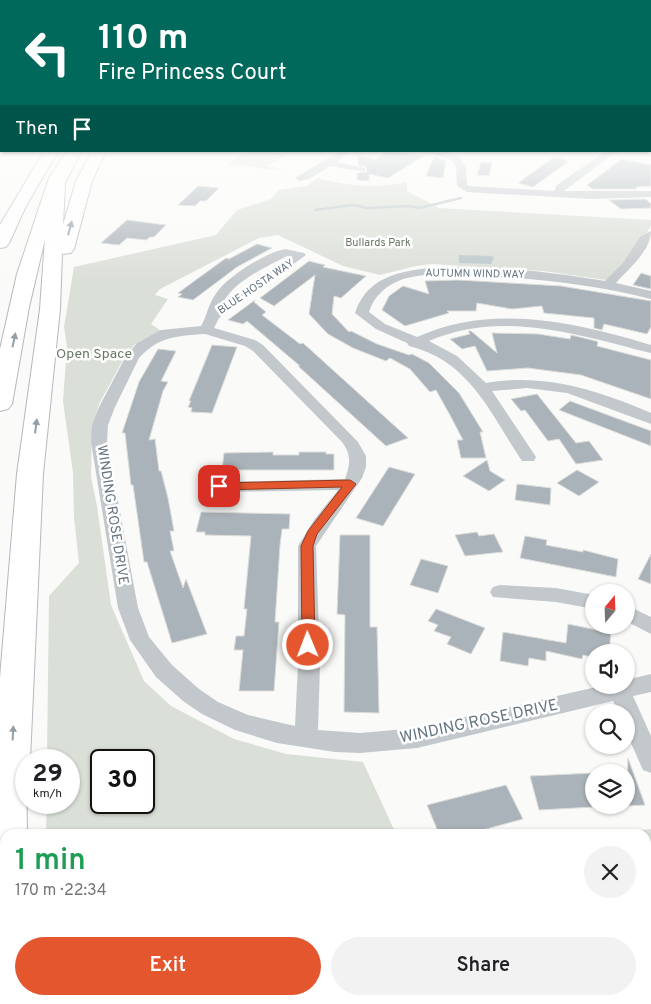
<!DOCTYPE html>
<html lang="en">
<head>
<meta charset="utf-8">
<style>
  :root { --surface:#fff; --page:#f2f2f2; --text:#202124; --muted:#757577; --accent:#e4572e }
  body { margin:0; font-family:Overpass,sans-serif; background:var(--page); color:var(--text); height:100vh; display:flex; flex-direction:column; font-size:19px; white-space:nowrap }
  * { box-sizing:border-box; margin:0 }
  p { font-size:16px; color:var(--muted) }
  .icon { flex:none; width:28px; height:28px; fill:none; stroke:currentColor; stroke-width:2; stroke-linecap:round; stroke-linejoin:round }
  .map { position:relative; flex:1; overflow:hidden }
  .details { position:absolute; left:0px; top:829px; width:651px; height:176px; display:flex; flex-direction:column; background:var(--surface); border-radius:15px 15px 0 0; box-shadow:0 1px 4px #0004 }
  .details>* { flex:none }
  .guide { position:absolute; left:0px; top:0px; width:651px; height:152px; box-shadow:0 1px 4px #0004; background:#00695c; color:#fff; overflow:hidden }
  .needle { width:32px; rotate:19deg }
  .controls { position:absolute; left:585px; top:584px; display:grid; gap:10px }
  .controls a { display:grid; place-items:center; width:50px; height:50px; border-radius:50%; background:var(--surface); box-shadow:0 1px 4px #0004; font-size:25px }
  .speed { position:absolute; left:15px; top:749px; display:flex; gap:10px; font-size:25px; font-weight:700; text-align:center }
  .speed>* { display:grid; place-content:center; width:65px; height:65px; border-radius:50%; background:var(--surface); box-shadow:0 1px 4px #0004; line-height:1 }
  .speed small { font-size:12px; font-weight:400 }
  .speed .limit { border:2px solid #111; border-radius:8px; background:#fff; color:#111 }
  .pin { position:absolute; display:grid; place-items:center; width:42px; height:42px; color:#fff; margin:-21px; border-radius:10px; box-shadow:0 2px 8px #0006 }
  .me { position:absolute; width:55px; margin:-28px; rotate:359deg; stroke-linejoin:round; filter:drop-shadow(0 0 4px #0008) }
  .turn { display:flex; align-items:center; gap:18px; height:105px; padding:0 15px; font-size:22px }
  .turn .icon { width:65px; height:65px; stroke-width:2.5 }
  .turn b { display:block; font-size:35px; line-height:42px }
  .then { display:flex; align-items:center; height:48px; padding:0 15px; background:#0003; gap:10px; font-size:19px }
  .round { display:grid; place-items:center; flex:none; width:52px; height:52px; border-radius:26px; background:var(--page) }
  .headline { display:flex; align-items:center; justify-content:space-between; height:85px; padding:0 15px }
  h1 { font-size:30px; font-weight:600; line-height:38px; color:#1e9e55 }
  .action { display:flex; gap:10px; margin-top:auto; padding:10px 15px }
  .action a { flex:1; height:58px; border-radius:30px; background:var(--accent); color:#fff; font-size:20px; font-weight:600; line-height:58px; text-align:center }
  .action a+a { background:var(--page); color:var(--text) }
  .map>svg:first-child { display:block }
</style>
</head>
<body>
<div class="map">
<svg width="651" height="1004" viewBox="0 0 651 1004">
  <rect width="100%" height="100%" fill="#fafaf8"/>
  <path fill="#dadfd7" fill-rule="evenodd" d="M243 151H293L267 166 288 171 228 164 242 154Z
    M317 178C351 186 372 189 407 182V191L439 208 651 220V225L633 260 613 281 543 271 432 264 416 266 380 275 343 266 278 235 259 238 160 289 155 295 168 299 151 324 163 332 144 339 134 345 124 358 99 404 92 430 91 477 97 506 111 605 144 681 171 706 234 739 286 754 363 762 396 834H46L47 803 69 802V760H47L49 596 79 563 74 517 73 473 63 401 67 347 64 327 74 267 216 235 237 210 271 199 279 190 307 186ZM101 760H144V802H101Z
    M651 829V954H646V834H612Z
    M44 1000H565L562 1004H44Z"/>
  <path fill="#bbc7cb" d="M459 255 492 256 494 258 491 264 459 263Z"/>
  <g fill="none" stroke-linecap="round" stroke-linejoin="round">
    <path stroke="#bbc7cb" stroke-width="2.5" d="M315 210 353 205 368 208 409 206 419 208 461 198"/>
    <path stroke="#bbc7cb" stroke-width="6" d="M646 890 650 893
      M122 1004 137 1000
      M249 1004 250 1000"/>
  </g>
  <path fill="#aab3b9" stroke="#dcdcda" d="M388 151 424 156 388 178 369 174V181L357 180V173L367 172 366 167 358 165V156L376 159Z
    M434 157 446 161 443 178 426 176Z
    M554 157 569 161 533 187 518 183Z
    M622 159 651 165V186L636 187 637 189H593L587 185Z
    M481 162 492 163 489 176 477 175Z
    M198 186 219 188 206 201H200L195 206 178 205Z
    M646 199 651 204V208L621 209 609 200Z
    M127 220 166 225 154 237H150L146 240 127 238 119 245 101 243Z
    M257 244 272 248 237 267 193 300 178 297 182 294 178 293 226 258 229 259Z
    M309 261 325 265 323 267 366 276 341 298 334 296 332 314 349 332 351 331 377 344 409 355 412 354 429 363 459 393 483 432H480L486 458H461L457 440H463L451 417 436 390 430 392 410 369 390 358 386 361 353 348 328 334 309 314 315 275 274 306 260 298Z
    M641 273 651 276V289L633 285Z
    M458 280 561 286 651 301V327L647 334 604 324 602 330 594 328V318L544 313 542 306 512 309 477 303 476 311H447L449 313 405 326 382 310 389 296 403 286 429 294 425 281Z
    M255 300 254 302 266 312 262 315 300 344 303 343 408 438 386 446 298 366H300L247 321 243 324 228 320Z
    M468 331H471L497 353 492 333 538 334 570 339 571 335 596 341 598 342 597 346 651 360V399L581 375 528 368 487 371 475 346 462 349 450 339 470 334Z
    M212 345 237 347 212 413 191 412 192 408 188 407 191 401H189Z
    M158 349 176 351 161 381 168 382 163 391 149 440 155 439 159 471H161L168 498 174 531H170L174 551H170L183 588 186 579 207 634 172 643 147 562H144L133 485H131L125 433H122L139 382Z
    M537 394 576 443 589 441 603 460 576 464 559 439 548 441 525 410 521 411 511 399Z
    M570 401 651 431V446L559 410Z
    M273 452V455H299V452H326V454H334V470H222L224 453Z
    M487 460 490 471 505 480 489 491 463 476Z
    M389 467 415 474 383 526 356 518Z
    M577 470 599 482 579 496 557 483Z
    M517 484 551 488 550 505 515 500Z
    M201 512 290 514 289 529H282L280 545 275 622H279L274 691H239L243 650H234L236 636H244L247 609H244L251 536 205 535V532H196Z
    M477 532 479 536 494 534 503 552 465 556 455 535Z
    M340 535H370V627H377L379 713 344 712 345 615 337 614Z
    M525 536 547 540 546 545 583 552V550L618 559 616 577 520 558Z
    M651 554V584L638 579Z
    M421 559 448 566 438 593 410 585Z
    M436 609 485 628 471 654 447 644 451 637 434 631 438 625 428 621Z
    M568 624 611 633 609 652H593L592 657 583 655 582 659 546 651V661L529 658 528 666 500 661 503 632 566 643Z
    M628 758 645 805 626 806Z
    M594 773V807L539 810 530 776Z
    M506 785 523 819 468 834H439L427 805Z"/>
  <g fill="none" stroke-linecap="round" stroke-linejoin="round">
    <g stroke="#b4b9bd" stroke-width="2">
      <path id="motorway" d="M44 151H58L26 206 9 243 6 247 0 248V225Z
        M67 151H81L65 183 63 225 76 181 92 151H106L92 181 74 249 71 253 62 254 60 309 43 474 30 760H26L27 834H5V852L0 850V678L17 474 40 309 45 239 29 307 12 404 8 409 0 411V349L17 274 49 178Z
        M5 875V1000H27V1004H0V877Z"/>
    </g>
    <path fill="#c3c8cc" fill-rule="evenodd" d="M650 143H651V149H650Z
      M340 151H351L337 162 365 168V172L330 166 311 178 300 181 295 178Z
      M424 151H443L460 157 466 168 467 185 469 186 554 191 557 185 606 151H617L564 191H651V197L593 199 467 192 457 186 456 168 453 161Z
      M651 231C651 251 628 269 616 283L651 291V299C591 284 530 277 468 276 447 275 424 273 403 279 387 285 374 295 369 312L385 324 417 337C492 303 575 322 651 345V353C579 335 501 309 429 341L457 356 486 383C545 373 597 390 651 413V424L567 393 527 388 492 391 536 457 534 461H522C490 413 470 361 409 346L407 343 376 329 355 313C360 298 369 286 384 279 430 255 553 272 605 281L623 263 640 237Z
      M285 249 304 253 306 255 219 318 214 328 255 340 263 345 358 442 366 456V467L362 478 316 546 320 665 318 730 360 733 417 728 605 685H626V680L651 674V692L633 696 651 736V773L643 770 626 732V712H618L613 701 417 748 360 753 335 752 277 743 235 730 202 714 183 701 156 677 130 640 118 608 91 442 92 425 99 407 126 356 137 343 161 330 201 326C207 316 208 305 215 295 226 277 265 253 285 249ZM287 256 290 257 222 304C235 280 263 269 287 256ZM205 334 245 346 253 351 342 442C352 455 350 465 345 479L219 482 213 483 210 487 213 491 219 492 338 490 314 520 298 546V665L295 726 248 715 218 702 199 689 172 665 149 637 138 608 107 442 108 425 115 407 139 358C159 336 178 336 205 334Z
      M500 585 556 588 594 595V609L556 602 493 597 490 592 493 587Z
      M626 605 651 617V634L626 621Z"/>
    <use href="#motorway" fill="#fff" fill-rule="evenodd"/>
  </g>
  <defs><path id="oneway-solid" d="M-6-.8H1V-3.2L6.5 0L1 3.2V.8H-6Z" transform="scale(1.25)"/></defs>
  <g fill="#939fa8">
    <use href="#oneway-solid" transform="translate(70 228) rotate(-75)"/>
    <use href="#oneway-solid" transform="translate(14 340) rotate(-78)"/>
    <use href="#oneway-solid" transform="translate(36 426) rotate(-83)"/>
    <use href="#oneway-solid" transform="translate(13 733) rotate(-87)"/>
  </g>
  <linearGradient id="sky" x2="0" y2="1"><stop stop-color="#96bcdc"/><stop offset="0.5" stop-color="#fdfdfc"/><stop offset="1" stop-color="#fdfdfc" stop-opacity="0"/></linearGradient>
  <rect width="651" height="282" fill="url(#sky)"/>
  <path fill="#e4572e" stroke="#94391e" d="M350 480 356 484 317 534 313 546 315 645 308 650 302 645 301 546 308 531 342 487 219 490 214 486 219 483Z"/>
  <g text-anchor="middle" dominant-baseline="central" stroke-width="5" stroke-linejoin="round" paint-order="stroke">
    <g font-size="11" fill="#687a64" stroke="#fff">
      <text x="378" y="243">Bullards Park</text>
    </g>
    <g font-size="11" fill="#657683" stroke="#fff">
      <text transform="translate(475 274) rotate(1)">AUTUMN WIND WAY</text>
      <text transform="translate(256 287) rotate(-34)">BLUE HOSTA WAY</text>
    </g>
    <g font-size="14" fill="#687a64" stroke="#fff">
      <text x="94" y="354">Open Space</text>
    </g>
    <g font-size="14" fill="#657683" stroke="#fff">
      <text transform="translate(112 515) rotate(81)">WINDING ROSE DRIVE</text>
    </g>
    <g font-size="16" fill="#657683" stroke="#fff">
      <text transform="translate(479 722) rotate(-12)">WINDING ROSE DRIVE</text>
    </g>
  </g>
</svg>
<div class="controls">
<a><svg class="needle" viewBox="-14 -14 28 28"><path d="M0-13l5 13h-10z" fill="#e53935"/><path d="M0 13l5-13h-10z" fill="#757577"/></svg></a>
<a><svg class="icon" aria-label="sound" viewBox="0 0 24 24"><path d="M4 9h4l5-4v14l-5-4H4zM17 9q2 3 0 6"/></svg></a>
<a><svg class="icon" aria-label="search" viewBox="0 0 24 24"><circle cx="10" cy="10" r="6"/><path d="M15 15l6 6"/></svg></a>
<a><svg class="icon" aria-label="layers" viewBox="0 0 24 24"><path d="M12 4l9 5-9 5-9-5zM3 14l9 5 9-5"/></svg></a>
</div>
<div class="speed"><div>29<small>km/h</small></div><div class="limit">30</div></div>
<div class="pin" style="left:219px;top:486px;background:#d93025"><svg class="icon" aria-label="arrive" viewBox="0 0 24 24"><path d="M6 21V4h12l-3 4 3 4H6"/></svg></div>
<svg class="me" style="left:308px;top:645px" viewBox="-20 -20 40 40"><circle r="17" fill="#e4572e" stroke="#fff" stroke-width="3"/><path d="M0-11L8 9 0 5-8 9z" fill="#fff"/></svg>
<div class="guide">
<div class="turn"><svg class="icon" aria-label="left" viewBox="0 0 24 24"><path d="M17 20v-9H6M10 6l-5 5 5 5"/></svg><div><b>110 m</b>Fire Princess Court</div></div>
<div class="then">Then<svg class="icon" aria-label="arrive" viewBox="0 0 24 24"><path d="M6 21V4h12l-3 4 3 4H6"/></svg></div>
</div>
<section class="details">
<div class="headline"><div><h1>1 min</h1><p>170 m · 22:34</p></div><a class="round"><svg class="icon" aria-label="close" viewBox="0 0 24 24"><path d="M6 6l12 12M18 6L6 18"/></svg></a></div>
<div class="action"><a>Exit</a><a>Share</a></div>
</section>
</div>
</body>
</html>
